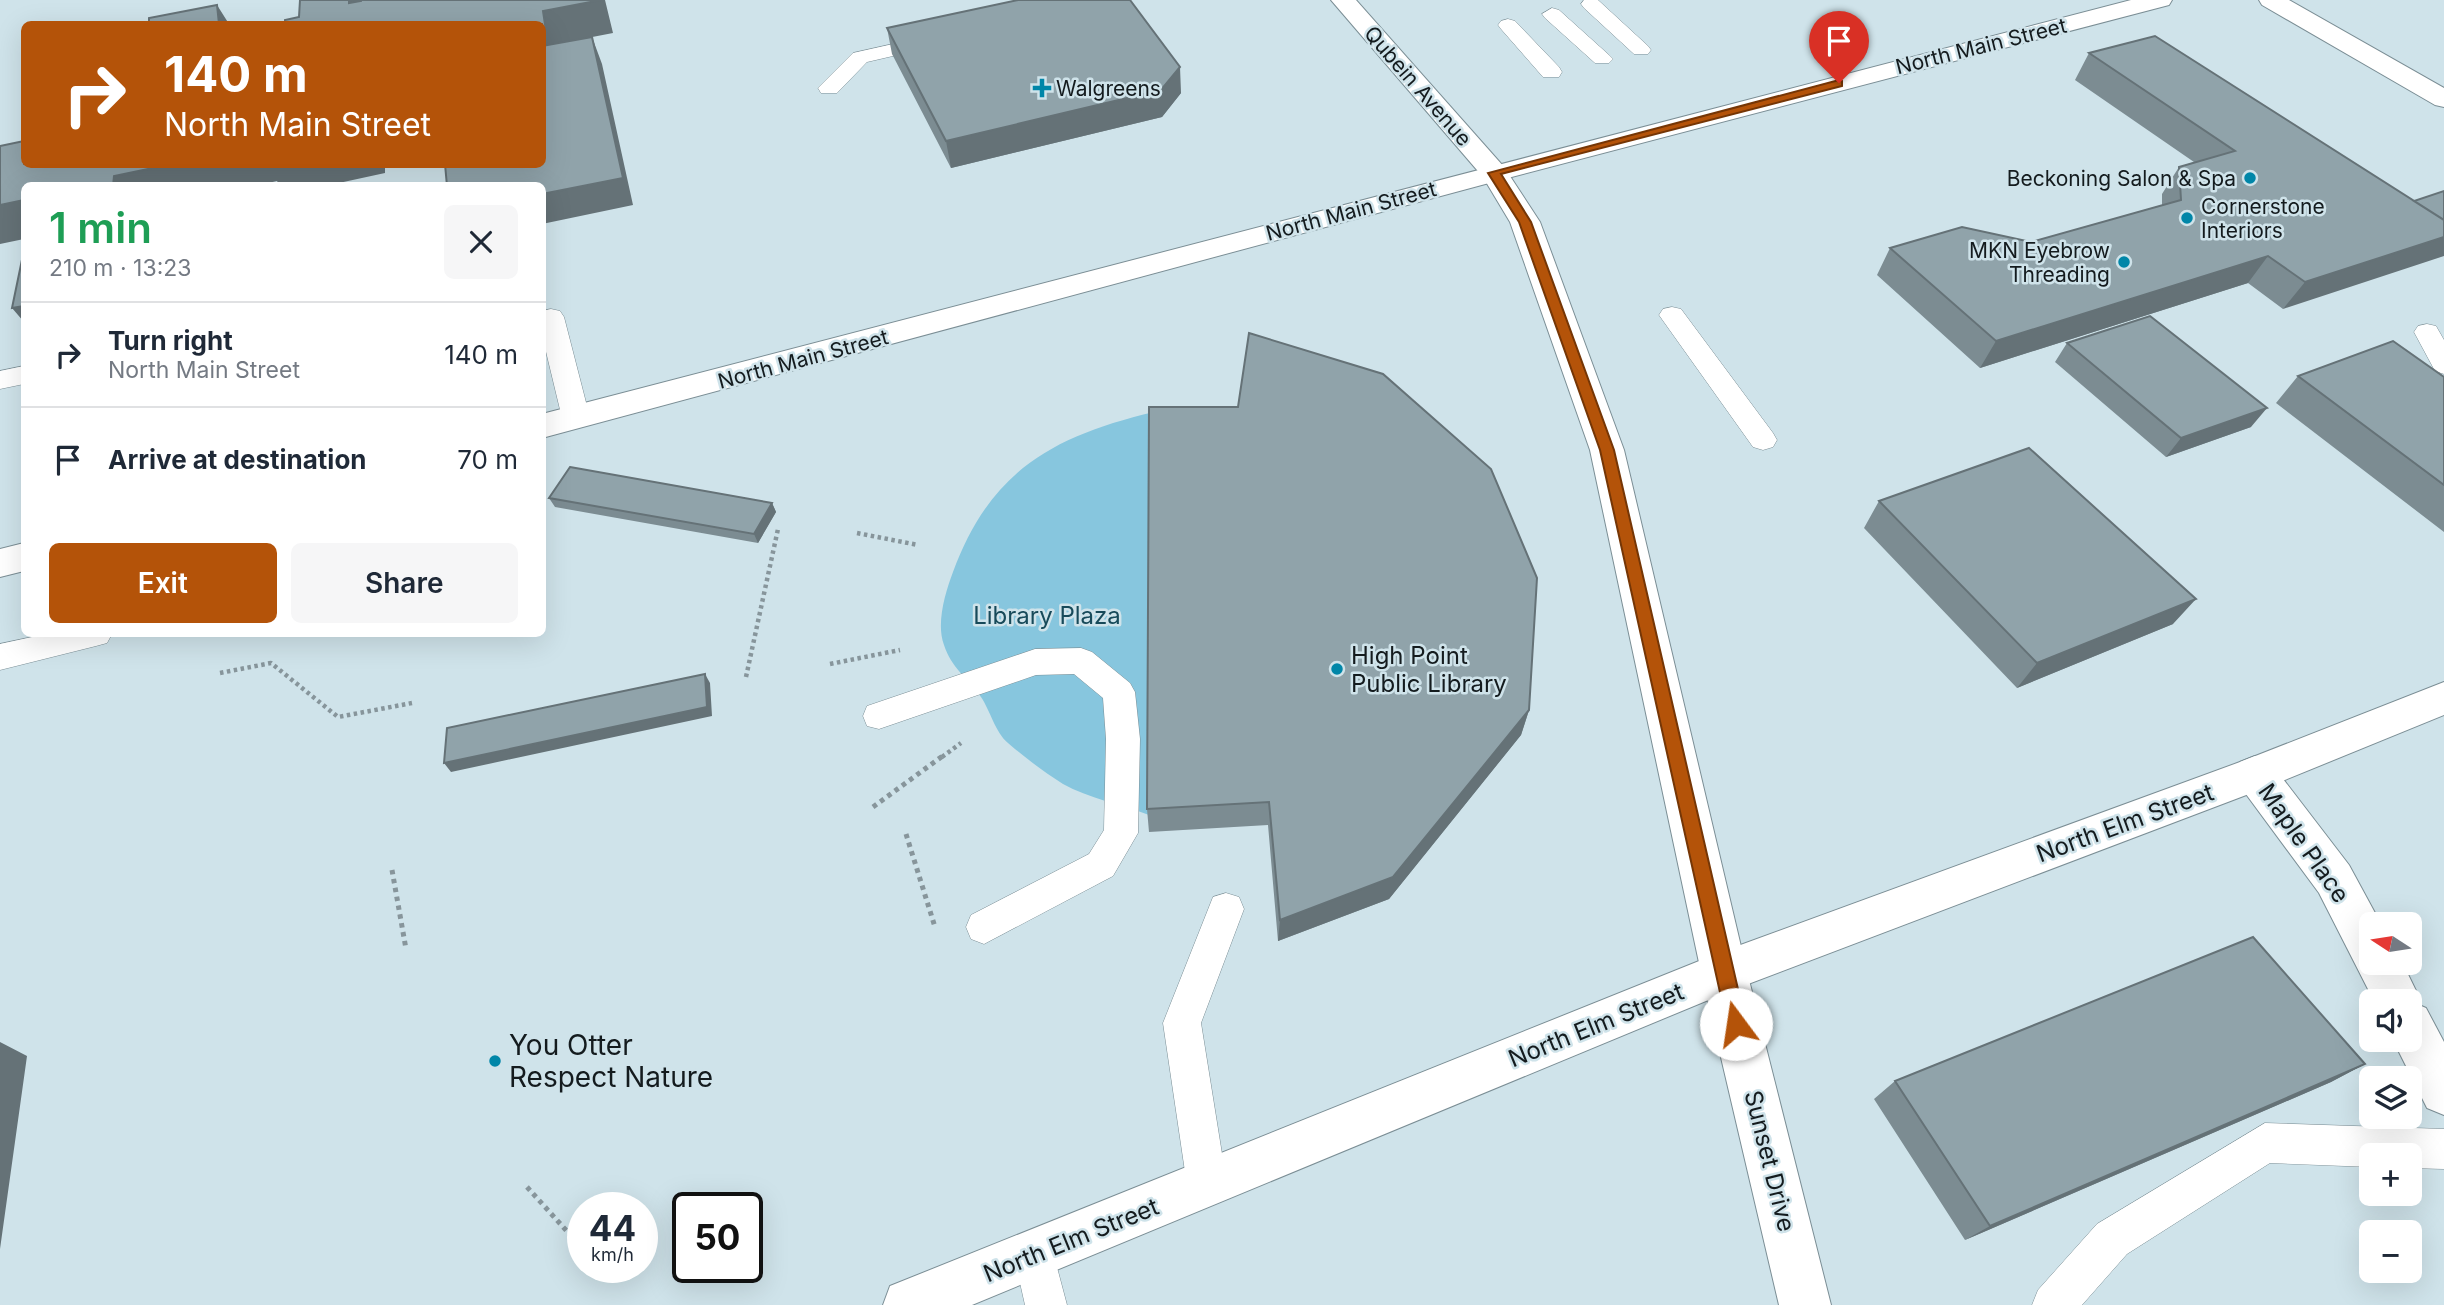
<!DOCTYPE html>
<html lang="en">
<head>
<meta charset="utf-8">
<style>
  :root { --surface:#fff; --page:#f6f6f7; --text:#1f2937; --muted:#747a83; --line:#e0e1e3; --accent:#b45309 }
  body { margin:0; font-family:Inter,sans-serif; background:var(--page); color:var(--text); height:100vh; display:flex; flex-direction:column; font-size:26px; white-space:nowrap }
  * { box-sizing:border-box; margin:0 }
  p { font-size:23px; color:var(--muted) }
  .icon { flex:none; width:38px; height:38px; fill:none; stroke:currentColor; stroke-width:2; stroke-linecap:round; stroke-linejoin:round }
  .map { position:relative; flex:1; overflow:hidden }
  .panel { position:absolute; left:21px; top:182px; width:525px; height:455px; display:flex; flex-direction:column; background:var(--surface); border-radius:10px; box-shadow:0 7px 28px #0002 }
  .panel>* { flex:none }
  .banner { position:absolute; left:21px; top:21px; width:525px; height:147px; border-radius:10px; box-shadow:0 7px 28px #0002; background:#b45309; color:#fff; overflow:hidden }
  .needle { width:46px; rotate:282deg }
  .fabs { position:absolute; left:2359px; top:912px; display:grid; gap:14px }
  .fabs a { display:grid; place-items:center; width:63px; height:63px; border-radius:10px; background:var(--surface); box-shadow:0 7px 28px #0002; font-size:35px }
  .speed { position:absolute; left:567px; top:1192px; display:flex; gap:14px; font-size:35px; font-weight:700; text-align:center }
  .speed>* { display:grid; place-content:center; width:91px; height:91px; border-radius:50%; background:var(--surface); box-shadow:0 7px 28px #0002; line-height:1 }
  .speed small { font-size:18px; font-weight:400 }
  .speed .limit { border:4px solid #111; border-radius:10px; background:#fff; color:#111 }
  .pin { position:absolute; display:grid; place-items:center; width:60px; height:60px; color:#fff; margin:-72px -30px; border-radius:50% 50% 50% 0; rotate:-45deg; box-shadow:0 0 7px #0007 }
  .pin .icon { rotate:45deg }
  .me { position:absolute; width:77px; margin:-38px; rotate:346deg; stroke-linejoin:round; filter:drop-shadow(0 0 5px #0008) }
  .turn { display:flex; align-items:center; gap:24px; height:147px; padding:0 28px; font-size:32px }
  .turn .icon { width:91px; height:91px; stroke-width:2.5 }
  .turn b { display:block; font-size:49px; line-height:60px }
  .round { display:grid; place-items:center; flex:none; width:74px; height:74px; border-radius:10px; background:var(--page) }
  .summary { display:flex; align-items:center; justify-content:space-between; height:119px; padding:0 28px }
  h1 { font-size:42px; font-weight:600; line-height:52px; color:#1e9e55 }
  .cta { display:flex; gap:14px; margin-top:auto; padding:14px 28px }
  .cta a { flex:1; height:80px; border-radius:10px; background:var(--accent); color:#fff; font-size:28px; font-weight:600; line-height:80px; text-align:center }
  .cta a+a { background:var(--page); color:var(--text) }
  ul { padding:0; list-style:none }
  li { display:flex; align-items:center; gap:21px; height:105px; padding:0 28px; border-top:2px solid var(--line) }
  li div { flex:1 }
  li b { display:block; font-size:26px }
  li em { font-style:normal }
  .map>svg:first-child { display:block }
</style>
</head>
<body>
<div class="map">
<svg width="2444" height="1305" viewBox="0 0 2444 1305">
  <rect width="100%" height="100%" fill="#cfe3ea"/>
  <path fill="#87c6de" d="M1154 412 1149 815C1122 805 1088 798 1063 784 1044 772 1024 757 1008 743 995 732 990 710 981 697 968 679 951 667 944 645 936 624 945 593 953 572 990 471 1053 436 1154 412Z"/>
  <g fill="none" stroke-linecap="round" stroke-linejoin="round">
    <g stroke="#7b8e95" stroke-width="1">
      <path id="service" d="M1584 0H1598L1648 46 1651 50 1648 54H1634L1584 8 1581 4Z
        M1552 8 1559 10 1609 55 1613 59 1609 63H1595L1545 18 1542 14Z
        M1508 19 1515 21 1559 67 1562 72 1559 77H1543L1501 29 1498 25 1501 21Z
        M929 36 939 42 936 46 867 62 837 93H821L818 88 853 53Z
        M1672 307 1681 309 1773 433 1777 440 1773 447 1763 450 1753 447 1659 315 1663 309Z
        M551 309 560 311 564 317 590 418 586 425 576 428 566 425 562 418 542 335V311Z
        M2427 324 2436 326 2444 340V374L2435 371 2414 332 2418 326Z
        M24 366V384L0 389V371Z
        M46 634H112L107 643 96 646 0 670V644Z
        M1081 648 1092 652 1130 683 1135 692 1140 739 1138 833 1113 876 984 944 971 939 966 927 971 915 1089 854 1104 830 1106 739 1103 698 1074 674 1036 675 879 729 867 726 863 716 867 706 1035 649Z
        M1226 893 1239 897 1244 909 1201 1023 1227 1185 1221 1199 1207 1205 1193 1199 1187 1185 1163 1023 1213 897Z
        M2265 1123 2444 1129V1169L2410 1168V1155H2371V1167L2270 1163 2127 1254 2082 1305H2032L2038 1290 2097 1224Z
        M1035 1235 1050 1241 1067 1305H1025L1014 1256 1020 1241Z"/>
    </g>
    <g stroke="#7b8e95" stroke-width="2">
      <path id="minor" d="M2259 0H2289L2444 88V107L2435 105 2262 5Z
        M2255 756 2270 762 2349 865 2381 924H2371V962H2402L2421 1001 2419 1005 2426 1008 2444 1042V1115L2427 1108 2393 1040H2410V1001H2374L2319 893 2240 786 2234 774 2240 762Z"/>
    </g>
    <g stroke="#7b8e95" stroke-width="2">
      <path id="tertiary" d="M2444 682V715L2270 786 1735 989 972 1305H883L890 1286 1724 951 2240 762Z"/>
    </g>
    <g stroke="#7b8e95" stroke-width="2">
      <path id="secondary" d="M1331 0H1356L1504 167 1540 222 1624 450 1747 972 1831 1305H1779L1701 972 1590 450 1510 222 1483 177Z"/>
    </g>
    <g stroke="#7b8e95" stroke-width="2">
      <path id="primary" d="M2131 0H2172L2169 5 1504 179 542 438V414Z
        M24 543V571L0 577V549Z"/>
    </g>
    <path stroke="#87959b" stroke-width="4.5" stroke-dasharray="3.5 3.5" stroke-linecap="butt" d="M857 533 918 545
      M830 664 900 650
      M220 673 271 663 338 717 412 703
      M746 677 778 529
      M942 757 961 743"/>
    <path stroke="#87959b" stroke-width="5" stroke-dasharray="4.5 4.5" stroke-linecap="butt" d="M873 807 944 755
      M906 834 935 927
      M392 870 406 949
      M527 1187 583 1249"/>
    <use href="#service" fill="#fff" fill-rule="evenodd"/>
    <use href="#minor" fill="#fff" fill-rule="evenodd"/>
    <use href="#tertiary" fill="#fff" fill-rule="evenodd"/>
    <use href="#secondary" fill="#fff" fill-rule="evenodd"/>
    <use href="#primary" fill="#fff" fill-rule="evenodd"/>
  </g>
  <path fill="#7c8c92" d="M887 28 1181 93 1162 117 951 168 892 54Z
    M2089 53 2414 201 2283 309 2248 283 1980 368 1877 275 1890 248 2031 242 2162 205V194L2179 167 2194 162 2075 80Z
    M2067 343 2251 427 2166 457 2055 362Z
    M2298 376 2444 377V532L2276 403Z
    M549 498 772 503 776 512 758 543 555 507Z
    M1879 501 2173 624 2017 688 1864 528Z
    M1529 710 1521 735 1389 899 1278 941 1268 825 1149 832 1147 809Z
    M2365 1064 2331 1082 1965 1240 1874 1099 1895 1081Z"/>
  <path fill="#657277" d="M349 0H360L365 11 349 3Z
    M601 0H605L613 33 556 44 542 67 543 11Z
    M217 5 229 24H219Z
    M592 37 602 64 633 205 542 224V194Z
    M1180 67 1181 93 1162 117 951 168 946 141Z
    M172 164H385V173L325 186H280L277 181 255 186H113L114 176Z
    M24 200V239L0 244V205Z
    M2444 237V256L2283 309 2305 282Z
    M2268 256 2248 283 1980 368 1996 341Z
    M24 306V322L12 308Z
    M2267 408 2251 427 2166 457 2181 438Z
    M772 503 776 512 758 543 754 534Z
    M2196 599 2173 624 2017 688 2037 663Z
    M705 674 710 683 712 716 451 772 444 763Z
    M1529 710 1521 735 1389 899 1278 941 1280 920Z
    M0 1042 27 1056 0 1249Z
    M2365 1064 2331 1082 1965 1240 1990 1226Z"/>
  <path fill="#90a3aa" stroke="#657277" stroke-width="2" d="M300 0H349V3L361 1V0H601L543 11 546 31H542V24H285V20L299 17Z
    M1018 0H1130L1180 67 1161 90 946 141 887 28Z
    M217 5 219 24H149V18Z
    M2155 36 2444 220V237L2305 282 2268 256 1996 341 1890 248 1962 227 2031 242 2181 200 2179 167 2235 151 2089 53Z
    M592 37 623 178 542 194V186H447L445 164H542V46Z
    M24 141V164H172L114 176 113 186H24V200L0 205V146Z
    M2444 191V220L2414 201Z
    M24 250V306L12 308Z
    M2150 316 2267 408 2181 438 2067 343Z
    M1249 333 1383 374 1491 469 1537 578 1529 710 1393 877 1280 920 1269 802 1147 809 1149 407H1238Z
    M2393 341 2444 377V485L2298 376Z
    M2029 448 2196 599 2037 663 1879 501Z
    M570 467 772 503 754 534 549 498Z
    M705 674 707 707 444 763 447 728Z
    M2253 937 2365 1064 1990 1226 1895 1081Z"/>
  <path fill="#b45309" stroke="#753606" stroke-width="2" d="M1839 80 1842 81V86L1501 174 1531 222 1614 450 1746 1024 1743 1030 1736 1033 1730 1030 1727 1024 1600 450 1519 222 1488 173Z"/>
  <g fill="#0086a8" stroke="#cfe3ea" stroke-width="2.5">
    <path d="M1038.5 77.5h7v7h7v7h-7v7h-7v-7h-7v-7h7z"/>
    <circle cx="2250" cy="178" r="7"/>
    <circle cx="2187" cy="218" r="7"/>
    <circle cx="2124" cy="262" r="7"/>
    <circle cx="1337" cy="669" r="7"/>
    <circle cx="495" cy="1061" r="7"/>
  </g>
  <g text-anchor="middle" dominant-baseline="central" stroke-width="5" stroke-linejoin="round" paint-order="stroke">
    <g font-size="21" fill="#141b1e" stroke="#cfe3ea">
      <text transform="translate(1981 46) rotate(-14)">North Main Street</text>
      <text transform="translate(1418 86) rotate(49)">Qubein Avenue</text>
      <text transform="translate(1351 211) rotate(-15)">North Main Street</text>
      <text transform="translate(803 359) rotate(-15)">North Main Street</text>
    </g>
    <g font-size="21" fill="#141b1e" stroke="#cfe3ea" text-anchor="start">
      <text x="1056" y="88">Walgreens</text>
      <text x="2236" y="178" text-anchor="end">Beckoning Salon &amp; Spa</text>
      <text x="2201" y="206">Cornerstone<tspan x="2201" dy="24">Interiors</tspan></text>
      <text x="2110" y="250" text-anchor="end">MKN Eyebrow<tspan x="2110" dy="24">Threading</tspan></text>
    </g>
    <g font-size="24" fill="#174a5a" stroke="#cfe3ea">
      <text x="1047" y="615">Library Plaza</text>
    </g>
    <g font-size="24" fill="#141b1e" stroke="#cfe3ea" text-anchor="start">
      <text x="1351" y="655">High Point<tspan x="1351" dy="28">Public Library</tspan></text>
    </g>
    <g font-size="24" fill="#141b1e" stroke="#cfe3ea">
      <text transform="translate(2125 823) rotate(-20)">North Elm Street</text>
      <text transform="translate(2304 843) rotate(55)">Maple Place</text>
      <text transform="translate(1596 1025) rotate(-22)">North Elm Street</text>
      <text transform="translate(1770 1161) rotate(76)">Sunset Drive</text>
      <text transform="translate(1071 1240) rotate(-22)">North Elm Street</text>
    </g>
    <g font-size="28" fill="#141b1e" stroke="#cfe3ea" text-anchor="start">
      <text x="509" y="1045">You Otter<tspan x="509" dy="32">Respect Nature</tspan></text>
    </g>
  </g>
</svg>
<div class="fabs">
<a><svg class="needle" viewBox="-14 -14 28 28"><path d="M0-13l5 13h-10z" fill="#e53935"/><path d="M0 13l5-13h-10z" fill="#747a83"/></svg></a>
<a><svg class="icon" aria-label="sound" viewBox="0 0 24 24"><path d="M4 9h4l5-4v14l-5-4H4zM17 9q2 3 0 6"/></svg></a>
<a><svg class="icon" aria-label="layers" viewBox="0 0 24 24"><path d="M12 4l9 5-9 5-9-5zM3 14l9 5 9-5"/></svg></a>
<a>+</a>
<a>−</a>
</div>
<div class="speed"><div>44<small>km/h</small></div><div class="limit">50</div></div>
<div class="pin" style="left:1839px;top:83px;background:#d93025"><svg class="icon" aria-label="arrive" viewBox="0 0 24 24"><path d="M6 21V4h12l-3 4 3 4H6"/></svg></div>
<svg class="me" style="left:1736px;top:1024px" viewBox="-20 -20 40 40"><circle r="19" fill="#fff"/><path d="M0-13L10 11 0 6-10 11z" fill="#b45309"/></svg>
<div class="banner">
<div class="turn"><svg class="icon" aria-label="right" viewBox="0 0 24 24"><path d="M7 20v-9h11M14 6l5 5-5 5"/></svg><div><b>140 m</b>North Main Street</div></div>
</div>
<section class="panel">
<div class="summary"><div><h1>1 min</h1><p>210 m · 13:23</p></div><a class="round"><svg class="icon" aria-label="close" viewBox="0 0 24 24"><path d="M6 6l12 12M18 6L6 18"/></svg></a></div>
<ul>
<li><svg class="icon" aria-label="right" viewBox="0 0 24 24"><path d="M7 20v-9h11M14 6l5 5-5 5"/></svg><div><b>Turn right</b><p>North Main Street</p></div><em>140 m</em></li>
<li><svg class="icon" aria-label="arrive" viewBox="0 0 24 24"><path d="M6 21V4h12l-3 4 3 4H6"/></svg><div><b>Arrive at destination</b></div><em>70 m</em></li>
</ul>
<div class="cta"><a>Exit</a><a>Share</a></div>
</section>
</div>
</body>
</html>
